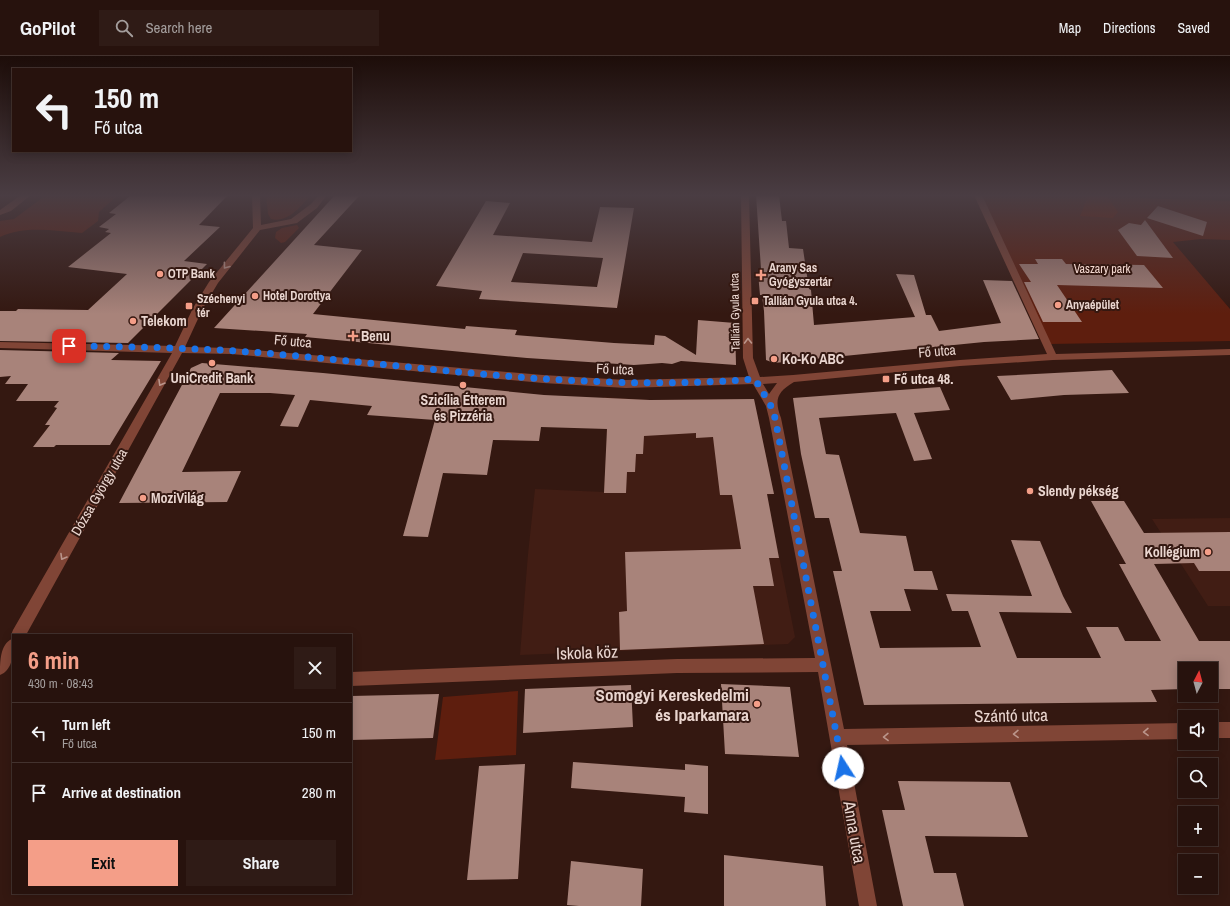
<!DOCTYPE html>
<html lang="en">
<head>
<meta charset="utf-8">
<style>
  :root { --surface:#27120d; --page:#2f1b16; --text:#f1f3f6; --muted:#a49e9d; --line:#43322e; --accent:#f49e88 }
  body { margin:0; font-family:"Archivo Narrow",sans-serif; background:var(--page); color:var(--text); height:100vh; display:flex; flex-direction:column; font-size:15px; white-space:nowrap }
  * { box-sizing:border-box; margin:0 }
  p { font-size:13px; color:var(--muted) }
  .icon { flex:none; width:22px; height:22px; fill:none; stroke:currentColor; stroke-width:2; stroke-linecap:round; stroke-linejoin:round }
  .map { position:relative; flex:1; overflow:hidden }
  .panel { position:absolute; left:12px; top:578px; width:340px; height:260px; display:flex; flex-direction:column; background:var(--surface); border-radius:0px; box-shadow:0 2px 10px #0003,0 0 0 1px var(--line) }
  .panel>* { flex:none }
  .guide { position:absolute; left:12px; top:12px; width:340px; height:84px; border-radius:0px; box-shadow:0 2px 10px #0003,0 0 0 1px var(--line); background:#27120d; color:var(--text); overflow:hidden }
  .needle { width:26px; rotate:6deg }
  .fabs { position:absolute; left:1178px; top:606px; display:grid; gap:8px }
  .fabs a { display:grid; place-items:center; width:40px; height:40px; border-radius:0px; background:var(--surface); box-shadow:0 2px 10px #0003,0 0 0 1px var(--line); font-size:20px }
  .pin { position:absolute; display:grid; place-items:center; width:34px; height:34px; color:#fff; margin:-17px; border-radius:8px; box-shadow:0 2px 6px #0006 }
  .me { position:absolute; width:44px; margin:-22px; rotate:350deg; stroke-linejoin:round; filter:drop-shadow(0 0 3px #0008) }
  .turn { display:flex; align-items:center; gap:14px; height:84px; padding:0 16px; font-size:18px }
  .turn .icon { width:52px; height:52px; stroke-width:2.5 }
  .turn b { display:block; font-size:28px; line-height:34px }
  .round { display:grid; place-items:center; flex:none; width:42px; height:42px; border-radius:0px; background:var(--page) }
  .headline { display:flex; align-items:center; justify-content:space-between; height:68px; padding:0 16px }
  h1 { font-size:24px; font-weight:800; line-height:30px; color:var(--accent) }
  .primary-button { display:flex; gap:8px; margin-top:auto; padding:8px 16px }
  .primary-button a { flex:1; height:46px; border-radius:0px; background:var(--accent); color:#111; font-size:16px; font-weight:800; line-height:46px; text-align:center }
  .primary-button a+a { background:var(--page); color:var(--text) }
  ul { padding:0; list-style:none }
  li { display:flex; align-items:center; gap:12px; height:60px; padding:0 16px; border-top:1px solid var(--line) }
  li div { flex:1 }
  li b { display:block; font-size:15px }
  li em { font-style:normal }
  header { display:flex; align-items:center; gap:24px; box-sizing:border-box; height:56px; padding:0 20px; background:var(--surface); border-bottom:1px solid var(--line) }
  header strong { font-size:19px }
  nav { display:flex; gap:22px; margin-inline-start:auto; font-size:14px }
  .search { width:280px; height:36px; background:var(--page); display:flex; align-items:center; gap:10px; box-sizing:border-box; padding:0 14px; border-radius:0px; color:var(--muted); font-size:15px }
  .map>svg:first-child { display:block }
</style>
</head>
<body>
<header>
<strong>GoPilot</strong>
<div class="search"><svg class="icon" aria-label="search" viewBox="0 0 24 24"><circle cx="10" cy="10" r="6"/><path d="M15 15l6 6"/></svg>Search here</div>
<nav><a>Map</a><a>Directions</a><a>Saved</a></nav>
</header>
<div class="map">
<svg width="1230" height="850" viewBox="0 0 1230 850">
  <rect width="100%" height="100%" fill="#341811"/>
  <path fill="#411d14" d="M604 341 650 344 754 343 774 438 767 439 795 581 788 588 520 599 528 498 535 433 604 436 607 381Z
    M1230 462V550H1208L1152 463Z"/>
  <path fill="#5e1e0e" d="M46 139H118L99 156 98 165 82 177C54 175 26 169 0 181V165L14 163Z
    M266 139H311C300 151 288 167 271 163L268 158Z
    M981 139H1139L1141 142 1230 145V184L1201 183 1173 186 1230 253V285L1049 288Z
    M297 169 299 172 285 186 281 187 275 182 276 176 282 172Z
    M518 635 516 699 435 704 443 641Z"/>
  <path fill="#771c02" d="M1085 139H1106L1118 156 1113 162 1080 160 1087 143Z"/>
  <path fill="#a8837a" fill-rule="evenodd" d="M138 139H228L199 169 220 171 184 205 207 208 128 287 0 285V255H16L18 253 88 254 127 218 68 211 111 177 105 176 109 173 99 171 116 158 109 157 130 140Z
    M335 139H360L314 189 362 194 313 258 465 273 466 270 517 274 515 279 614 287 654 289 655 279 665 280 696 299 698 264 735 267 736 309 681 305 672 308 662 307 634 309 527 302 305 281 307 278 214 272Z
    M756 139H779L782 165H786L789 192 803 193 809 233 811 234 814 269 915 261 896 218 914 219 926 259H931L939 275 1001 267 983 224 1012 225 1039 283 984 286 774 307 766 304 764 255 762 239H760L758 217 761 218V213Z
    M486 145 510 147 493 179 592 186 600 151 634 152 617 252 479 243 482 235 436 230ZM523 197 603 202 597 231 511 226Z
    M1158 150 1207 166 1203 180 1147 162Z
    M1145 164 1173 202 1137 200 1118 174 1129 167 1141 169Z
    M1035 203H1062L1066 208 1144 209 1163 232 1057 229 1082 266H1043L1024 226H1031L1019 208H1038Z
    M0 294 119 297 111 304 161 305 110 389H56L54 391H33L50 369H45L57 352 54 351 59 345H16L28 328H5L11 320 0 321Z
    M202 307 323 317 544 339 650 344 754 343 774 438H767L779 502H769L774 530H753L764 588 620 594 619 556 627 555 625 496 741 493 732 439H720L713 381 696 382V377L644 380 643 398H636L635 416H627L626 437H604L607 373 541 371 539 385 493 384 487 419 443 417 428 481 403 480 435 364 367 359 372 350 310 344 298 371 280 370 295 339 270 337H220L182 416 241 415 227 446 119 447 191 312Z
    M1112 314 1129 337 1064 339 1011 344 997 320Z
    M940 331 950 354 914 357 932 403 914 405 896 357 819 362 826 398 839 399 860 477 906 480 914 515H932L938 534 904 533 911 555H870L880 592 981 591 968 555H952L946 538 1032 540 1011 484 1040 485 1063 540 1072 557 999 556 1017 602H1101L1086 571H1118L1125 585H1161L1119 508H1126L1091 445H1124L1144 477 1230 476V515H1199L1194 507 1154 508 1199 585H1230V633H1211V613H1185V633L1151 634 1157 646 864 649 833 515H842L829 462H815L801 398 793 342Z
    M721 628 790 631 799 701 725 698Z
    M631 629 633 671 523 677 525 633Z
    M439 638 433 682 351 684V640Z
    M573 706 685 714V708L708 710V758L684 756 685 741 571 732Z
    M525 708 518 823 467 824 479 710Z
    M898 725 1010 726 1028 781 925 780 934 817H956L964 850H903L882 754H905Z
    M724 799 823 810 826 850H724Z
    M571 805 643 813 641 850H579L567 849Z"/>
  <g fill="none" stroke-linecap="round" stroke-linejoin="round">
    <path fill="#804536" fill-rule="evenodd" d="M21 139H31L11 155 0 159V154Z
      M252 139H260L261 169 291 163 311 148 319 139H327L317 152 297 167 260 174 218 227 203 252 185 291 231 292 543 319 626 324 749 321 743 302 741 139H749L753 302 760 321 793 319 960 304 1047 298 974 139H982L1056 298 1230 293V299L1053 304 960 310 794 326C777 336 774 344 781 362L844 673 1185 667V683L847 689 877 850H859L818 616 677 617 351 630V616L677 603 815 602 769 362 766 350 753 328 626 332 543 327 231 298 182 297 26 579H13C13 593 15 613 0 619 0 606 0 588 12 583L11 579 13 574 172 297 0 292V286L175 290 193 252 209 226 253 172ZM777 327 769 338 763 328Z
      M1211 666H1230V682H1211Z"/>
  </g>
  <defs><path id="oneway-chevron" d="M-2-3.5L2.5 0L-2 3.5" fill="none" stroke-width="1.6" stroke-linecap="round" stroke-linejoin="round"/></defs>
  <g stroke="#ba958b">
    <use href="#oneway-chevron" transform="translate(226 210) rotate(127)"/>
    <use href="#oneway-chevron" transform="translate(748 285) rotate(-91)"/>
    <use href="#oneway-chevron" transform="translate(161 327) rotate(120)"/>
    <use href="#oneway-chevron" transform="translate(63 501) rotate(120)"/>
    <use href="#oneway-chevron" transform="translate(1146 676) rotate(179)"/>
    <use href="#oneway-chevron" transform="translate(1016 678) rotate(179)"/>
    <use href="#oneway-chevron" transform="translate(886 681) rotate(179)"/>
  </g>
  <linearGradient id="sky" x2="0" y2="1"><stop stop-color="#1d0d09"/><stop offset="0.54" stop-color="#4a3d43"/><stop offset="1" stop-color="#4a3d43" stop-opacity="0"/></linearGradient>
  <rect width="1230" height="258" fill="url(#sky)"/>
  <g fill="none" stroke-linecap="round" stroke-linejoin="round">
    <path stroke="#1a73e8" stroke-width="7" stroke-dasharray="0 12.6" d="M69 290C141 291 214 292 286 299 443 313 597 336 755 323L771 350 775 362 843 712"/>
  </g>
  <g fill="#f49e88" stroke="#341811" stroke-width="1.5">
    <circle cx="160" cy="218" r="4"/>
    <path d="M759 213h4v4h4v4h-4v4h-4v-4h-4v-4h4z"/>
    <circle cx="255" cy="240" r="4"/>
    <rect x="751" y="241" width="8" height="8" rx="2"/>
    <circle cx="1058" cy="249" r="4"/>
    <rect x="185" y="246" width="8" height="8" rx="2"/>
    <circle cx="133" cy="265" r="4"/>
    <path d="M351 274h4v4h4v4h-4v4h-4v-4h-4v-4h4z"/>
    <circle cx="774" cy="303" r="4"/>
    <circle cx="212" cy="307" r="4"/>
    <rect x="882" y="319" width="8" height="8" rx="2"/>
    <circle cx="463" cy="329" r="4"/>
    <circle cx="1030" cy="435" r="4"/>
    <circle cx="143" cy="442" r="4"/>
    <circle cx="1208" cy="496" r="4"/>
    <circle cx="757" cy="648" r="4"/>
  </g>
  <g text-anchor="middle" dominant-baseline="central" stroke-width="4" stroke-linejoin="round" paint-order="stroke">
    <g font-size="12" font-weight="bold" fill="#ead6d0" stroke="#341811" text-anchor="start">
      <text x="769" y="212">Arany Sas<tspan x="769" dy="14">Gyógyszertár</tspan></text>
      <text x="168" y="218">OTP Bank</text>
      <text x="263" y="240">Hotel Dorottya</text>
      <text x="197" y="243">Széchenyi<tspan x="197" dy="14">tér</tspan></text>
      <text x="763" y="245">Tallián Gyula utca 4.</text>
      <text x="1066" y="249">Anyaépület</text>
    </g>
    <g font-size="12" fill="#f4d9d1" stroke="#341811">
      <text x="1102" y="213">Vaszary park</text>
    </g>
    <g font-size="12" fill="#ead6d0" stroke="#341811">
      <text transform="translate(735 256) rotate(-91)">Tallián Gyula utca</text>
    </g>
    <g font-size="14" font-weight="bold" fill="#ead6d0" stroke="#341811" text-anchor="start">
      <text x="141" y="265">Telekom</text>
      <text x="361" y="280">Benu</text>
      <text x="782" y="303">Ko-Ko ABC</text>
      <text x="212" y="322" text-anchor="middle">UniCredit Bank</text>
      <text x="894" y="323">Fő utca 48.</text>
      <text x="463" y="344" text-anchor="middle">Szicília Étterem<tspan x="463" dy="16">és Pizzéria</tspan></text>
      <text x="1038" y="435">Slendy pékség</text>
      <text x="151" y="442">MoziVilág</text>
      <text x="1200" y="496" text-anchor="end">Kollégium</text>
    </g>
    <g font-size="14" fill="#ead6d0" stroke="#341811">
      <text transform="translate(293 285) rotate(5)">Fő utca</text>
      <text transform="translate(937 295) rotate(-5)">Fő utca</text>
      <text transform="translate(615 313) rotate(2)">Fő utca</text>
      <text transform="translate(99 436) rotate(-60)">Dózsa György utca</text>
    </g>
    <g font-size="17" fill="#ead6d0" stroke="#341811">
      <text transform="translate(587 596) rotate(-2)">Iskola köz</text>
      <text transform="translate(1011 659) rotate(-1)">Szántó utca</text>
      <text transform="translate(855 776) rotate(80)">Anna utca</text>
    </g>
    <g font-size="17" font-weight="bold" fill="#ead6d0" stroke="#341811" text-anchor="end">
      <text x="749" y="638">Somogyi Kereskedelmi<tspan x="749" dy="20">és Iparkamara</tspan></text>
    </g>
  </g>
</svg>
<div class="fabs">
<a><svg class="needle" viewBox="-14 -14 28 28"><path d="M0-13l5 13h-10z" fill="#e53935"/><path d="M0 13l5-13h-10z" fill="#a49e9d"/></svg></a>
<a><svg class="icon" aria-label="sound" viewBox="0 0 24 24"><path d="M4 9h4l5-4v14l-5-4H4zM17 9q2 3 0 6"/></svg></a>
<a><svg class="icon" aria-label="search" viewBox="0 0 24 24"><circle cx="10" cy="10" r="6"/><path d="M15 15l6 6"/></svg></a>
<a>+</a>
<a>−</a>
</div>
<div class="pin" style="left:69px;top:290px;background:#d93025"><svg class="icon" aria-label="arrive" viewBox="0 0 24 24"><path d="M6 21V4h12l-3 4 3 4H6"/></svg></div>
<svg class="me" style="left:843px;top:712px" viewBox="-20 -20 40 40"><circle r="19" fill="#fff"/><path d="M0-13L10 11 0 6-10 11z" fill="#1a73e8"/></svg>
<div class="guide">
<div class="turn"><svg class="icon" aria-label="left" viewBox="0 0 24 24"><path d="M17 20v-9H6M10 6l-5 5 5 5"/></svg><div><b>150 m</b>Fő utca</div></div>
</div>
<section class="panel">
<div class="headline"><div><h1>6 min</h1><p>430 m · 08:43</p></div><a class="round"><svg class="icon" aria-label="close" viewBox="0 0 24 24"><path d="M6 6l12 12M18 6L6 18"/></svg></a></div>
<ul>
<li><svg class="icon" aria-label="left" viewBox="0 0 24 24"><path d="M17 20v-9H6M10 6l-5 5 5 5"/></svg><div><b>Turn left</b><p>Fő utca</p></div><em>150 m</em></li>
<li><svg class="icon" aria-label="arrive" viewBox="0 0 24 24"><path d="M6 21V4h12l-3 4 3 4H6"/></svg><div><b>Arrive at destination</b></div><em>280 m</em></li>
</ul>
<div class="primary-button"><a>Exit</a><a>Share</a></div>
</section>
</div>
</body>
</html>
